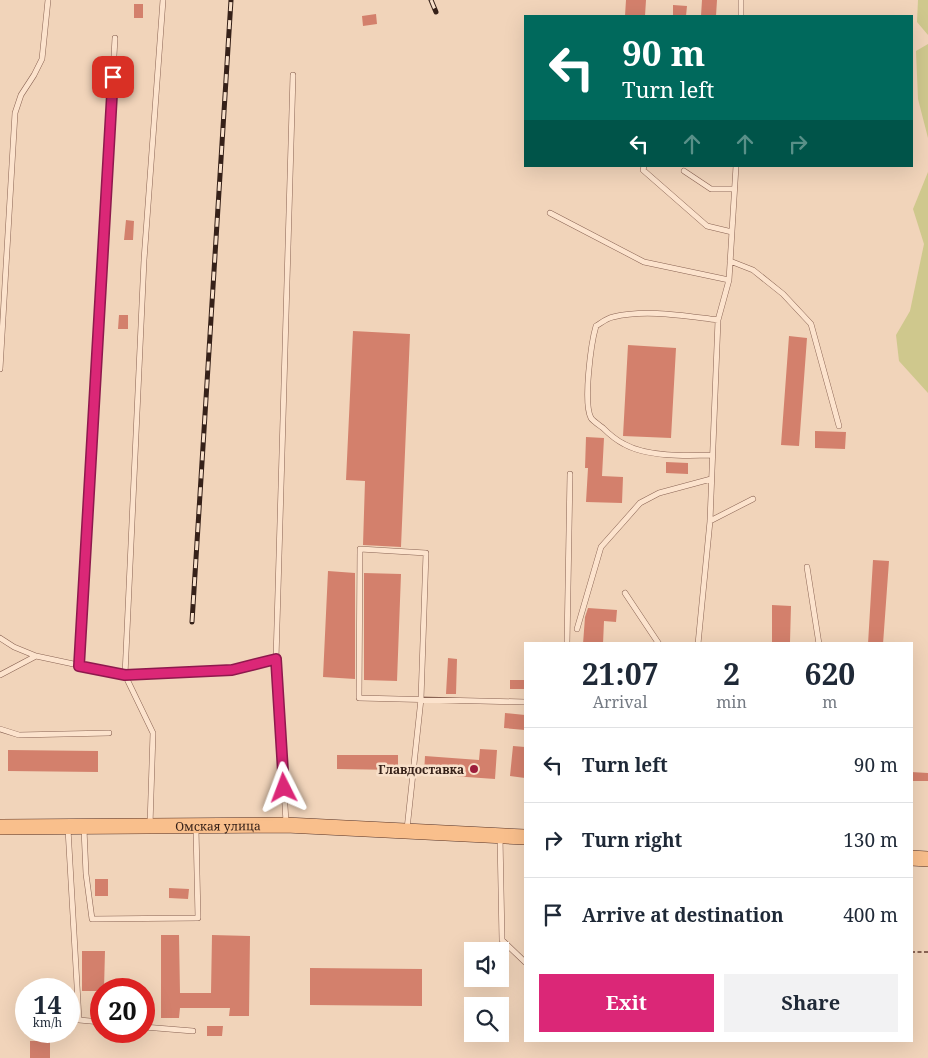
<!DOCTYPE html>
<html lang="en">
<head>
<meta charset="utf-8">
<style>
  :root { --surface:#fff; --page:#f2f2f3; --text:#1f2937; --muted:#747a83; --line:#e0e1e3; --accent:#db2777 }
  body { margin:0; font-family:"Noto Serif",serif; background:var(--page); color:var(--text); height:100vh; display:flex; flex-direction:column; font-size:19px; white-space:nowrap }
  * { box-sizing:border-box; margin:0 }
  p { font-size:16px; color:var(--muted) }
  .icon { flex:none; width:28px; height:28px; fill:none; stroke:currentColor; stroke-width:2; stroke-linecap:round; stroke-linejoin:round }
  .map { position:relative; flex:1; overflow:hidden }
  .sheet { position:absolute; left:524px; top:642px; width:389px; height:400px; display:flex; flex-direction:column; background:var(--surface); border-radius:0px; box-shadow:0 5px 20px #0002 }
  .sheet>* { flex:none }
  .banner { position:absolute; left:524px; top:15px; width:389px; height:152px; border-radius:0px; box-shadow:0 5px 20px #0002; background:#00695c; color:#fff; overflow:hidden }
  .buttons { position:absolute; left:464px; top:942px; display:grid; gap:10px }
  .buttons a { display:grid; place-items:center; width:45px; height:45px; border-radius:0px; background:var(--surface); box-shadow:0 5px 20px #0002; font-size:25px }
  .speed { position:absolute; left:15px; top:978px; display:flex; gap:10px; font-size:25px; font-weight:700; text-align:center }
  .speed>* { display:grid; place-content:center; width:65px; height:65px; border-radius:50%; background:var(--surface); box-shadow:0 5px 20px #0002; line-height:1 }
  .speed small { font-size:12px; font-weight:400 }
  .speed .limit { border:8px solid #d22; background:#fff; color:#111 }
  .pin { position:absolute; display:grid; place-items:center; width:42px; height:42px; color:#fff; margin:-21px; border-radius:10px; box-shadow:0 2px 8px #0006 }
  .me { position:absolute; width:55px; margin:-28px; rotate:357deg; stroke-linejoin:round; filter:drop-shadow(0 0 4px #0008) }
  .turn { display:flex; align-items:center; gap:18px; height:105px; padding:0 15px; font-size:22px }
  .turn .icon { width:65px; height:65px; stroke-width:2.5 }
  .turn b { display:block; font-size:35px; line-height:42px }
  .lanes { display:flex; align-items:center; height:48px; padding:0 15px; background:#0003; justify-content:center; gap:25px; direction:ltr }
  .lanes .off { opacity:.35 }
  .eta { display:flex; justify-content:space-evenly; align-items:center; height:85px; text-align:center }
  .eta b { font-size:30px; font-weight:700; line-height:35px }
  .primary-button { display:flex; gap:10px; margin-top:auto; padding:10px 15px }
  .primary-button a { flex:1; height:58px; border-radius:0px; background:var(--accent); color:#fff; font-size:20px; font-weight:700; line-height:58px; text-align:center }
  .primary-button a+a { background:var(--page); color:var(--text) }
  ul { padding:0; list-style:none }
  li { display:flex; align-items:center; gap:15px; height:75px; padding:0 15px; border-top:1px solid var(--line) }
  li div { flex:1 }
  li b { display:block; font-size:19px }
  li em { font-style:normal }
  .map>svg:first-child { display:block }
</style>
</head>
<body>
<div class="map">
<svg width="928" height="1058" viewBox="0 0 928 1058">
  <rect width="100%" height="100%" fill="#f1d4ba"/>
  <path fill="#cfc88d" d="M918 0H928V35L917 22Z
    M928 44V138L918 99 916 51Z
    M928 172V393L899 361 896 335 910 311 924 244 913 209Z"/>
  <path fill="#d3806c" d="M626 0H646L645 16H625Z
    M702 0H717L716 16H701Z
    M134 4H143V18H134Z
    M673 5 687 6 686 16H673Z
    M376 14 377 24 363 26 362 16Z
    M126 220 134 221 133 240H124Z
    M119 315H128V329H118Z
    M353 331 410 334 401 547 363 545 365 481 346 480Z
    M789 336 807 338 799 446 781 445Z
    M628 345 676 348 671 438 623 436Z
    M815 431 846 432 845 449 815 448Z
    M586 437 604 438 602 476 623 477 622 503 586 502 588 468H585Z
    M666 462 688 463V474L666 473Z
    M873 560 889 561 883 644H868Z
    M328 571 355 573V679L323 677Z
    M364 573 401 574 397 681 364 680Z
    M772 605 791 606 790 642H772Z
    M588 608 617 610 616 622 604 621 603 644H583L585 617Z
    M448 658 457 659 456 694H446Z
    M510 680H525L524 689H510Z
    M505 713 525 715V730L504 728Z
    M513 746 525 747V778L510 776Z
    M480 749 497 750 495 779 424 774 425 756 479 760Z
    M8 750 98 751V772L8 771Z
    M337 755H398V770L337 769Z
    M911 772 928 773V781H911Z
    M95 879H108V896H95Z
    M169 888 189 889 188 899 169 898Z
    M161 935H179L180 993H211L212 935 250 936 249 1016H229L230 1008H180L179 1018H161Z
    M82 951H105L104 989H101V991H82Z
    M310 968 422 969V1006L310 1005Z
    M207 1026H223L222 1036H207Z
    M30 1041H50V1058H30Z"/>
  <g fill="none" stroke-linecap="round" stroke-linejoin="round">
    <g stroke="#896353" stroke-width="6">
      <path id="lane" d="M741 0V16
        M644 166 643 170 707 226 732 232
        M684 171 711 189H734
        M550 213 644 262 729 280
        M730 261 753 270 783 294 811 324 839 426
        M0 369 15 113 21 95 34 75 42 59 48 0
        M712 455C686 456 647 457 624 444 616 440 609 434 603 428 599 425 593 421 591 418 583 403 591 343 596 326 601 323 607 318 613 317 646 309 684 316 718 320
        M710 521 753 499
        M807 567 819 644
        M625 593 659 644
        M577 629 601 547 625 520 640 503 659 493 711 479
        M0 638 14 647 36 656
        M567 644 570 474
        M698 644 710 521 718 320 729 280 736 166
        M79 666 115 38
        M0 675 36 656 125 675 232 670 276 659
        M0 729 19 735 109 733
        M286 822 276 659 293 75
        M150 825 153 733 125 675 144 260 163 0
        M68 829 79 1020 101 1022
        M84 829 86 874 92 919 198 918 196 829
        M407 829 421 699 426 553 360 549 359 698 525 702
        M500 837 502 940 525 962
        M144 1027 193 1031"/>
    </g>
    <g stroke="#563328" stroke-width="16">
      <g id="primary">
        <path id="s1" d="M0 827 286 825 525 837"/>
        <path d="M911 858 928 859"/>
      </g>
    </g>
    <path stroke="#896353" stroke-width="2" stroke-dasharray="4 2.5" stroke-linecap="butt" d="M911 952H928"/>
    <use href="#lane" stroke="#fce3cd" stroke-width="5"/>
    <use href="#primary" stroke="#f9bf8c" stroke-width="15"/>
    <g stroke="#362119" stroke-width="5">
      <path id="rail" d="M431 0 436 12
        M192 622 231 0"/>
    </g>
    <use href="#rail" stroke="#f8e0ca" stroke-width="3" stroke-dasharray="9" stroke-linecap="butt"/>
  </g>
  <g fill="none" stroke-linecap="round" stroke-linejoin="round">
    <g stroke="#8e194d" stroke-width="12">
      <path id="route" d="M113 77 79 666 125 675 232 670 276 659 284 788"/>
    </g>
    <use href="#route" stroke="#db2777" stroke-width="9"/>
  </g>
  <circle fill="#9d1e3b" stroke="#f8e0ca" stroke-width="2" cx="474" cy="769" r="5"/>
  <g text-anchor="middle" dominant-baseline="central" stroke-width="5" stroke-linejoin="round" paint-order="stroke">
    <g font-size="12" font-weight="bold" fill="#362119" stroke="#f8e0ca" text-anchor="end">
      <text x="464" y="769">Главдоставка</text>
    </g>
    <g font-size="12" fill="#362119" stroke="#f8e0ca">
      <text stroke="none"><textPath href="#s1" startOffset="218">Омская улица</textPath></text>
    </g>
  </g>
</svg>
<div class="buttons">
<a><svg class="icon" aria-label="sound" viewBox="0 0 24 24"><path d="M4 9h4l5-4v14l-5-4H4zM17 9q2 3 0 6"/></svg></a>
<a><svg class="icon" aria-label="search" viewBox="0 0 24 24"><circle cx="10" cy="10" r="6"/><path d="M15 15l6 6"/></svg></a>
</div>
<div class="speed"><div>14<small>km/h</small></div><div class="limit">20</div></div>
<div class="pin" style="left:113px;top:77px;background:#d93025"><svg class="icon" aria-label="arrive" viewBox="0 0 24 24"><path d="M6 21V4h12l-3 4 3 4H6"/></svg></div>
<svg class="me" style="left:284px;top:788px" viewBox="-20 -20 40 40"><path d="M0-17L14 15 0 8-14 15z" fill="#db2777" stroke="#fff" stroke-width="4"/></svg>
<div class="banner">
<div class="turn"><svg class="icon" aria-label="left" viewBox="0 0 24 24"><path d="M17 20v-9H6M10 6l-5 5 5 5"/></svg><div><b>90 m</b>Turn left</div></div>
<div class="lanes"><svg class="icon" aria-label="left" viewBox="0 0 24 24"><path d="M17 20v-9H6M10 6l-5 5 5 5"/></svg><svg class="icon off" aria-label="ahead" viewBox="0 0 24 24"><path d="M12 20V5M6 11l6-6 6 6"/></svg><svg class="icon off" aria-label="ahead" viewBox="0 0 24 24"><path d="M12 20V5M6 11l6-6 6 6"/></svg><svg class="icon off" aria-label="right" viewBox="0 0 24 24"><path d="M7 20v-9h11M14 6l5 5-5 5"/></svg></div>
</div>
<section class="sheet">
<div class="eta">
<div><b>21:07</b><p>Arrival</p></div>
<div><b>2</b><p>min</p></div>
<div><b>620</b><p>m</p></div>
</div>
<ul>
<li><svg class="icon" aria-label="left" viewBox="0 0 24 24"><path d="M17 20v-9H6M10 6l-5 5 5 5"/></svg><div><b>Turn left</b></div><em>90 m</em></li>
<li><svg class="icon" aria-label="right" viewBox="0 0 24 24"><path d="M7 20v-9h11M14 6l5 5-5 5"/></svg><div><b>Turn right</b></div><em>130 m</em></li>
<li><svg class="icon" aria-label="arrive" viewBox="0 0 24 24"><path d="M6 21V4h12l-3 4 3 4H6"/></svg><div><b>Arrive at destination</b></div><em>400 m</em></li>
</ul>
<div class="primary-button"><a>Exit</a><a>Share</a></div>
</section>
</div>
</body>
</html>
